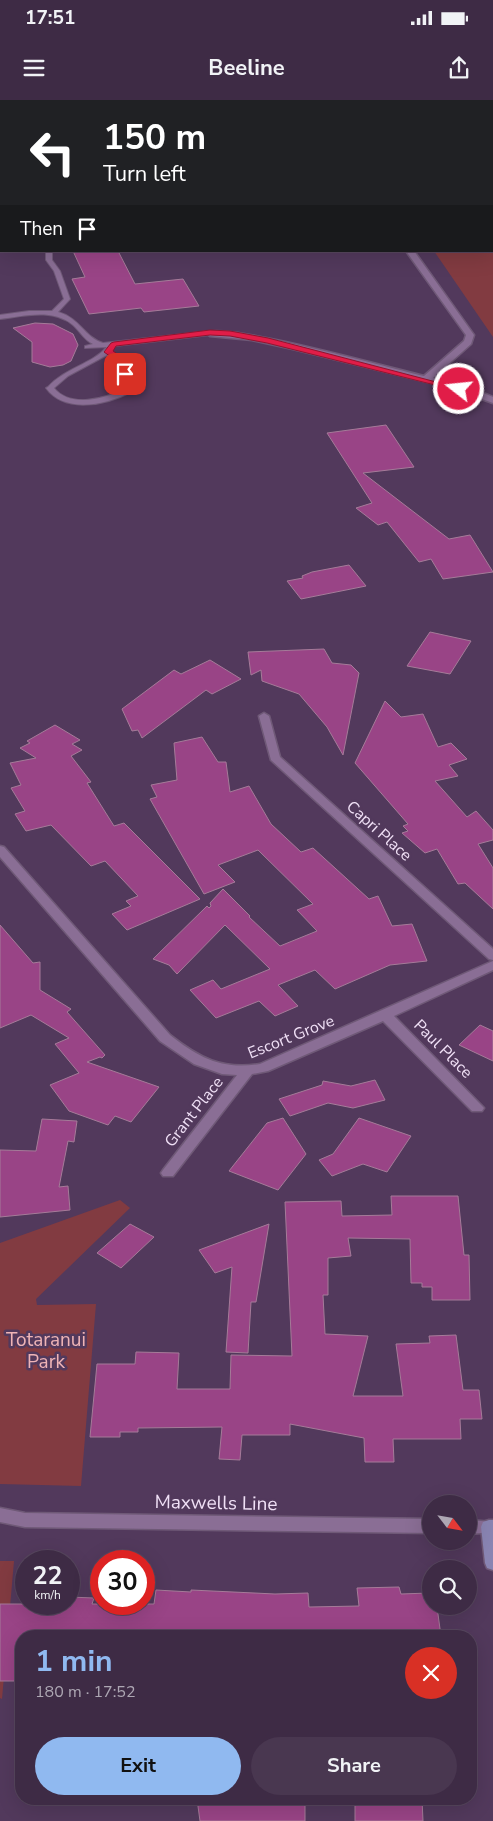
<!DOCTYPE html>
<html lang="en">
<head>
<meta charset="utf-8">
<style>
  :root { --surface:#3e2b45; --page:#493750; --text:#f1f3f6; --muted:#ada7b3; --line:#57475e; --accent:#90b9f0 }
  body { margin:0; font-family:"Nunito Sans",sans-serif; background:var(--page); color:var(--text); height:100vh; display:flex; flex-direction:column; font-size:19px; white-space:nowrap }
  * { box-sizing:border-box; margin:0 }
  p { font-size:16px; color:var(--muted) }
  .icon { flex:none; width:28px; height:28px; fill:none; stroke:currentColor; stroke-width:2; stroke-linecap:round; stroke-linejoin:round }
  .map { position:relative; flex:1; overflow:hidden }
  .sheet { position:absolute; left:15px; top:1530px; width:462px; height:175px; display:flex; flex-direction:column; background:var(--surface); border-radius:20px; box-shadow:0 5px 20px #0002,0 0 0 1px var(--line) }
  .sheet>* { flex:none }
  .hud { position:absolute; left:0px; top:0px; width:494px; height:152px; box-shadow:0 5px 20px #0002,0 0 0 1px var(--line); background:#202124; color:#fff; overflow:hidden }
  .needle { width:32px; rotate:121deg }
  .tools { position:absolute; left:422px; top:1395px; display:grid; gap:10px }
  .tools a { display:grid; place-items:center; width:55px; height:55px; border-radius:50%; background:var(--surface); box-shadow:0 5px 20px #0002,0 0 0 1px var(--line); font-size:25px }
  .speed { position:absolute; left:15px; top:1450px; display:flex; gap:10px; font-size:25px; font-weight:700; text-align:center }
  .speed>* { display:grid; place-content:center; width:65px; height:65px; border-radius:50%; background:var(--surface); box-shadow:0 5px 20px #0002,0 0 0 1px var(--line); line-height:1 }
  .speed small { font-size:12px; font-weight:400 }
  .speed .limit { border:8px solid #d22; background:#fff; color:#111 }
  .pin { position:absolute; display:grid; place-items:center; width:42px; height:42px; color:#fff; margin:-21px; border-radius:10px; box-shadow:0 2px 8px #0006 }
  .me { position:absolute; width:55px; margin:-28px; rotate:286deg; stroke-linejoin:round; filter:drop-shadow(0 0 4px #0008) }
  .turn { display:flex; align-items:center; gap:18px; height:105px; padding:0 20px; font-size:22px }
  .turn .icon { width:65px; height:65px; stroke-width:2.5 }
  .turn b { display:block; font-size:35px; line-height:42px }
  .then { display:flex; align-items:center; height:48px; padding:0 20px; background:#0003; gap:10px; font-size:19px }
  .round { display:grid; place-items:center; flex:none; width:52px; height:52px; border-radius:26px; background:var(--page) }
  .headline { display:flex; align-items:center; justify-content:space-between; height:85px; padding:0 20px }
  h1 { font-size:30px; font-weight:700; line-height:38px; color:var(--accent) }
  .action { display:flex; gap:10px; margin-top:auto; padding:10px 20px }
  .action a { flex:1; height:58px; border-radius:30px; background:var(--accent); color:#111; font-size:20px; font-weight:700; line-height:58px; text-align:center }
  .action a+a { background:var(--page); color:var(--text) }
  .status { display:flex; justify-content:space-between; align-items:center; height:35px; padding:0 25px; background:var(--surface); direction:ltr }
  .status svg { height:14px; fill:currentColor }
  header { display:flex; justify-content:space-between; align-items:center; height:65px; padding:0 20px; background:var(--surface); font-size:22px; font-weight:700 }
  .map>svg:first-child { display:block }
</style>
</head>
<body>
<div class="status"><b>17:51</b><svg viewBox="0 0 49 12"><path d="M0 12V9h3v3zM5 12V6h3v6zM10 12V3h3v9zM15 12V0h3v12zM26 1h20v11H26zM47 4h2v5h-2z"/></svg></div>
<header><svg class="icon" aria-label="menu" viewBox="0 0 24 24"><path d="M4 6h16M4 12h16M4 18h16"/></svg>Beeline<svg class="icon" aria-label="share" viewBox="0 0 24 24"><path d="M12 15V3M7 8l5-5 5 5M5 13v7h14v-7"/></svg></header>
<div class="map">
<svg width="493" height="1721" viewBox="0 0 493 1721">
  <rect width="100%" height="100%" fill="#52395c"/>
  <path fill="#823b41" d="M319 0H493V237L434 151H492V1Z
    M120 1100 130 1108 36 1199 37 1205 96 1204 81 1386 0 1384V1143Z
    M0 1461H14L2 1599 0 1598Z"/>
  <path fill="#994486" stroke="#a57b99" d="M73 151H118L135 184 183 179 199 206 144 212 141 208 89 214 72 179 85 177Z
    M35 223 53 224 73 234 78 245 71 261 63 265 50 267 32 262V242L13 228Z
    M386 325 414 367 363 373 449 439 470 435 493 472 443 479 431 459 419 462 387 422 378 425 356 408 372 403 327 333Z
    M349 465 366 486 301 499 287 481 303 478 302 476 312 472Z
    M430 532 471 541 450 574 407 566Z
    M324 549 332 563 351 565 359 573 343 655 327 627 299 594 262 581 261 570 251 575 248 552Z
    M210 560 241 579 212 594 206 590 142 638 138 630 132 631 122 609 174 570 181 574Z
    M385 601 401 617 423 614 438 647 451 643 467 659 449 665 458 676 435 681 467 717 476 711 493 730V740L478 744 493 768V809L465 783 458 784 437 749 425 753 402 733 408 731 403 726 408 724 355 663Z
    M55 625 80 640 72 644 82 650 71 656 91 682 87 683 114 726 124 723 200 799 127 830 112 814 131 806 126 801 138 796 105 761 91 766 51 725 26 731 15 714 25 711 11 688 21 685 10 663 36 658 20 648 30 643 27 641Z
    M202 637 218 662H226L230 692 249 686 271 724 301 752 313 748 369 799 378 796 392 826 412 824 427 861 390 865 335 889 315 870 278 885 298 906 275 916 259 901 216 918 190 890 213 880 221 889 270 869 225 825 177 874 169 865 153 859 207 806 209 808 211 806 210 803 223 789 250 816 249 817 280 846 317 831 297 810 313 804 258 750 218 765 235 782 204 794 150 699 157 697 151 685 177 680 174 643Z
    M0 825 33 863 40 862V890L71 909 67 912 105 955 102 958 100 957 87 962 159 987 131 1022 115 1016 108 1025 69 1011 50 985 79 973 55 944 69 938 31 915 0 928Z
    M480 925 493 931V961L459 945Z
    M375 980 385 1000 353 1008 328 1003 290 1016 279 999 322 985 323 981 351 986Z
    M283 1018 306 1054 278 1090 229 1071 267 1023Z
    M359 1018 411 1036 387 1072 363 1064 332 1076 319 1060 333 1054Z
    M42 1019 77 1021 74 1042 68 1041 59 1087 68 1086 70 1110 0 1117V1050L36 1051Z
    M391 1096H458L464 1155H469L470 1200H432V1187H422V1183H411L410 1139 348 1138 351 1156 328 1158V1195H323L325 1234 368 1236 353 1296H403L396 1244 430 1243 429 1236 456 1235 463 1290H479L482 1319H460L461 1339H393L394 1362H365L364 1338 290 1324V1335H242L240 1360 219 1359 222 1327 138 1328V1332H120V1337H90L97 1264H135L136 1252 179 1253 177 1289H230L231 1255 292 1256 285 1102 341 1101 342 1116 392 1115Z
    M130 1124 154 1137 121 1168 97 1153Z
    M269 1124 256 1202H251L248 1253 226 1252 232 1167 215 1173 199 1150Z
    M399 1487 401 1494 429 1493 431 1508 437 1507 441 1536H257L231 1535 230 1532 181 1530 180 1536 67 1535V1536H21V1581H0V1504H69V1497L94 1498 92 1504H154L156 1490 191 1492V1490L275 1494 308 1493 309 1507 359 1506 357 1488Z
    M197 1699H305V1721H200Z
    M355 1699H422L423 1721H355Z"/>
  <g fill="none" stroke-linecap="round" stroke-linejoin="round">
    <g stroke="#6f5977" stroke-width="2">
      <path id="lane" d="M44 0H50V1H44Z
        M46 151H52V160L60 171 70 199 58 212C80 218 84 237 103 243L210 231 213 233 210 235 115 246 111 251C123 259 135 277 131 292 106 305 65 314 46 288L48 287C65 268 92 264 107 247L85 248V246L93 244C84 240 80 231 73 225 53 208 24 216 0 219V215L29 211H52L64 199 54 171 46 160ZM107 255C118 263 125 275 124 289 105 299 70 308 54 288L68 276Z"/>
    </g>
    <g stroke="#6f5977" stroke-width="3">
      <path id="street" d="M291 0H297V1H291Z
        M406 151H414L474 235 471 244 433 278 469 287 493 297V303L448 287 293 249 252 240 210 236 206 233C221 221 395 269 424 276L464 241 466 235Z
        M264 613 269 616 280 657 493 849V860L489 859 271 660 259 616Z
        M0 746 4 747 170 935C199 958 222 970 260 964L493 861V870L394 916 484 1008 482 1011H472L383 921 268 971 252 974 173 1076H163L161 1073 163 1070 237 975 222 974 194 964 160 941 0 757Z
        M0 1408 25 1413 431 1419V1433L25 1427 0 1422Z
        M469 1420 493 1422V1432L469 1434Z"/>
    </g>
    <g stroke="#6f5977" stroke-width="3">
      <path id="secondary" d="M489 1420H493V1470L487 1468 485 1463 481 1427 483 1422Z"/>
    </g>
    <use href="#lane" fill="#8a6e95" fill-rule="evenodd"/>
    <use href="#street" fill="#8a6e95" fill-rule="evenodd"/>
    <use href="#secondary" fill="#8984b2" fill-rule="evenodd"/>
  </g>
  <path fill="#e11d48" stroke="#92132f" d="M210 230 230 231 268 238 463 289 459 291 267 243 230 236 210 235 116 246 113 251 116 253 129 274 125 276 122 275 111 257 104 252 111 243 114 242Z"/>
  <g text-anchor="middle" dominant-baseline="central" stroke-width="5" stroke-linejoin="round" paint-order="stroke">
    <g font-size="16" fill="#f0e0f6" stroke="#52395c">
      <text transform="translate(379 731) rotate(42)">Capri Place</text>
      <text transform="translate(291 937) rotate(-22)">Escort Grove</text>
      <text transform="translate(443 949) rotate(45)">Paul Place</text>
      <text transform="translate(194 1012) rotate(-52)">Grant Place</text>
    </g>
    <g font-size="19" fill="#efb4b6" stroke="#52395c">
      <text x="46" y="1240">Totaranui<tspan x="46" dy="22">Park</tspan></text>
    </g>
    <g font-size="19" fill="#f0e0f6" stroke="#52395c">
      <text transform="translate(216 1403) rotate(1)">Maxwells Line</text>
    </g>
  </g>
</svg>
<div class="tools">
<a><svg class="needle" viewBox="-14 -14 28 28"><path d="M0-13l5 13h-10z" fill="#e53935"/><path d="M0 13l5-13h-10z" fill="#ada7b3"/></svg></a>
<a><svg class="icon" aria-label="search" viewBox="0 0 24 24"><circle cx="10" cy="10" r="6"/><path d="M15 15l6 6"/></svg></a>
</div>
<div class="speed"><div>22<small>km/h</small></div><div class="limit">30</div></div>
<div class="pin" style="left:125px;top:274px;background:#d93025"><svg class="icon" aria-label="arrive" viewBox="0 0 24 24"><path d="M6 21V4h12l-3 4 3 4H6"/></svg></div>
<svg class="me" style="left:459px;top:289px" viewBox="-20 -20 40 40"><circle r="17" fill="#e11d48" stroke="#fff" stroke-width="3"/><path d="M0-11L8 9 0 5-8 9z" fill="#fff"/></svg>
<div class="hud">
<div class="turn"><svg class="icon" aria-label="left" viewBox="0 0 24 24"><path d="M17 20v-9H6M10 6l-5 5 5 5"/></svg><div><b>150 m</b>Turn left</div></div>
<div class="then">Then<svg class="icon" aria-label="arrive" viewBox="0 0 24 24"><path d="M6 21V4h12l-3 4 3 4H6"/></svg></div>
</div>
<section class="sheet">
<div class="headline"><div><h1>1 min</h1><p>180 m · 17:52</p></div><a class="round" style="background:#d93025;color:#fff"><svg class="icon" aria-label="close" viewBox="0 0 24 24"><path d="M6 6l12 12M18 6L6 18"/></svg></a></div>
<div class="action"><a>Exit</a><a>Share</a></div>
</section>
</div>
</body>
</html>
